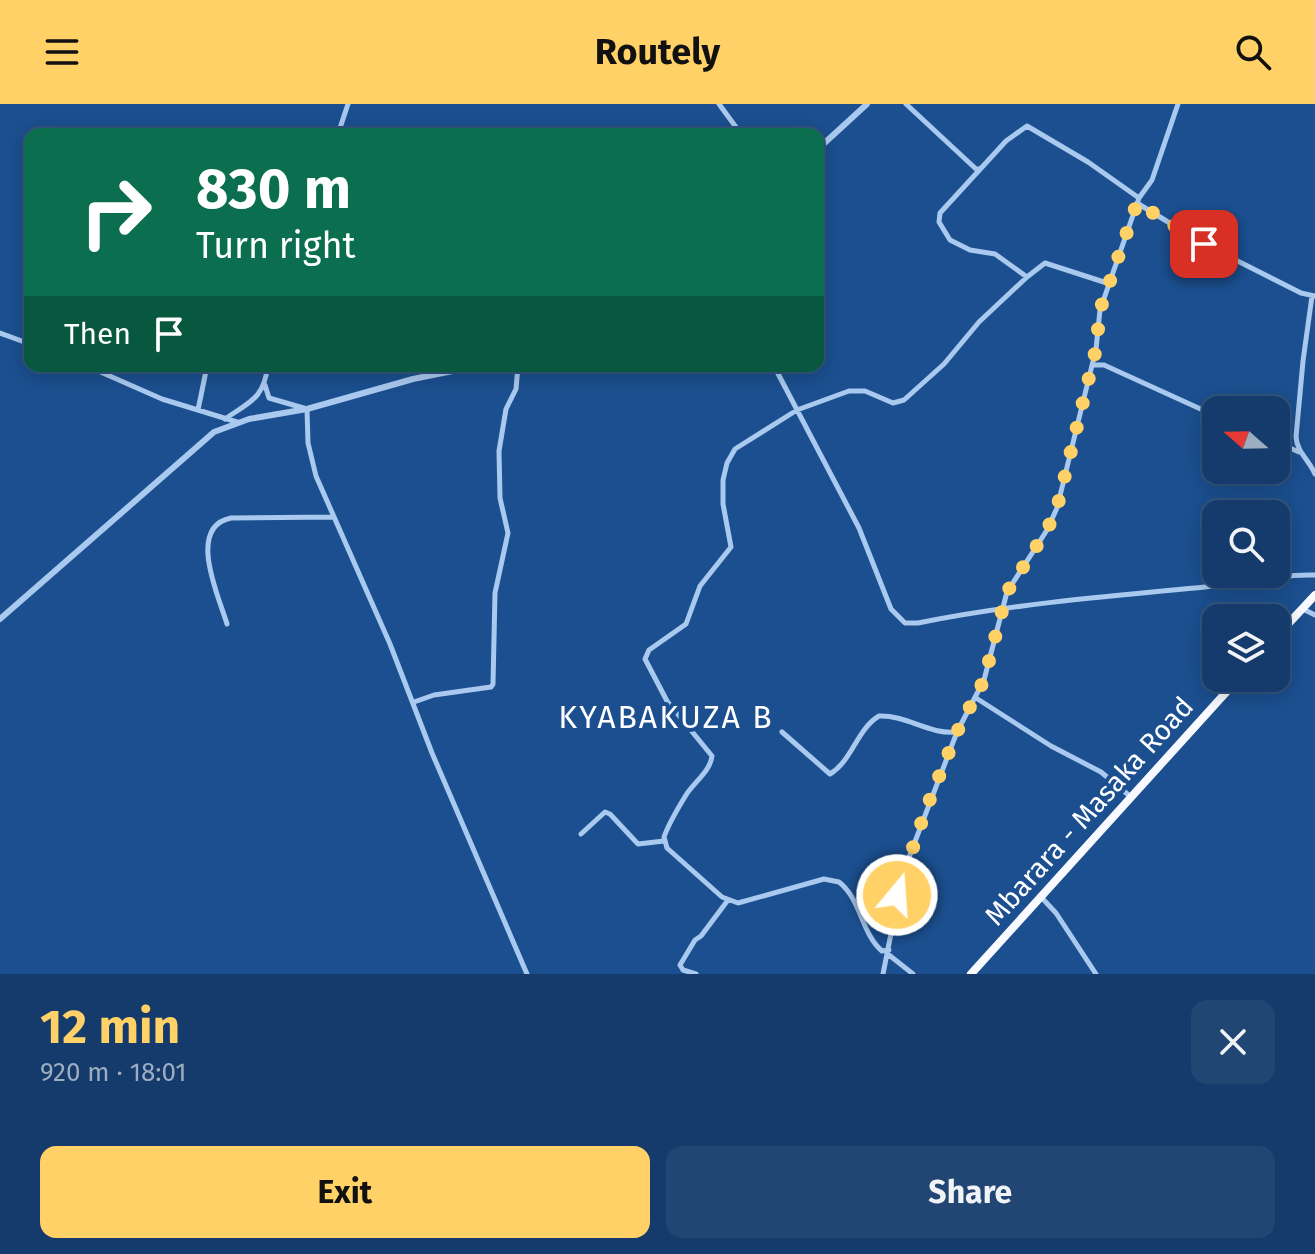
<!DOCTYPE html>
<html lang="en">
<head>
<meta charset="utf-8">
<style>
  :root { --surface:#143b6b; --page:#214673; --text:#f1f3f6; --muted:#9dadc1; --line:#33557e; --accent:#ffd166 }
  body { margin:0; font-family:"Fira Sans",sans-serif; background:var(--page); color:var(--text); height:100vh; display:flex; flex-direction:column; font-size:30px; white-space:nowrap }
  * { box-sizing:border-box; margin:0 }
  p { font-size:26px; color:var(--muted) }
  .icon { flex:none; width:44px; height:44px; fill:none; stroke:currentColor; stroke-width:2; stroke-linecap:round; stroke-linejoin:round }
  .map { position:relative; height:870px; overflow:hidden }
  .sheet { display:flex; flex-direction:column; background:var(--surface); flex:1 }
  .sheet>* { flex:none }
  .guide { position:absolute; left:24px; top:24px; width:800px; height:244px; border-radius:16px; box-shadow:0 4px 20px #0003,0 0 0 2px var(--line); background:#0b6e4f; color:#fff; overflow:hidden }
  .needle { width:52px; rotate:290deg }
  .buttons { position:absolute; left:1202px; top:292px; display:grid; gap:16px }
  .buttons a { display:grid; place-items:center; width:88px; height:88px; border-radius:16px; background:var(--surface); box-shadow:0 4px 20px #0003,0 0 0 2px var(--line); font-size:40px }
  .pin { position:absolute; display:grid; place-items:center; width:68px; height:68px; color:#fff; margin:-34px; border-radius:16px; box-shadow:0 4px 12px #0006 }
  .me { position:absolute; width:88px; margin:-44px; rotate:18deg; stroke-linejoin:round; filter:drop-shadow(0 0 6px #0008) }
  .turn { display:flex; align-items:center; gap:28px; height:168px; padding:0 40px; font-size:36px }
  .turn .icon { width:104px; height:104px; stroke-width:2.5 }
  .turn b { display:block; font-size:56px; line-height:68px }
  .then { display:flex; align-items:center; height:76px; padding:0 40px; background:#0003; gap:16px; font-size:30px }
  .round { display:grid; place-items:center; flex:none; width:84px; height:84px; border-radius:16px; background:var(--page) }
  .overview { display:flex; align-items:center; justify-content:space-between; height:136px; padding:0 40px }
  h1 { font-size:48px; font-weight:700; line-height:60px; color:var(--accent) }
  .cta { display:flex; gap:16px; margin-top:auto; padding:16px 40px }
  .cta a { flex:1; height:92px; border-radius:16px; background:var(--accent); color:#111; font-size:32px; font-weight:700; line-height:92px; text-align:center }
  .cta a+a { background:var(--page); color:var(--text) }
  header { display:flex; justify-content:space-between; align-items:center; height:104px; padding:0 40px; background:var(--accent); color:#111; font-size:36px; font-weight:700 }
  .map>svg:first-child { display:block }
</style>
</head>
<body>
<header><svg class="icon" aria-label="menu" viewBox="0 0 24 24"><path d="M4 6h16M4 12h16M4 18h16"/></svg>Routely<svg class="icon" aria-label="search" viewBox="0 0 24 24"><circle cx="10" cy="10" r="6"/><path d="M15 15l6 6"/></svg></header>
<div class="map">
<svg width="1315" height="870" viewBox="0 0 1315 870">
  <rect width="100%" height="100%" fill="#1b4f8f"/>
  <g fill="none" stroke-linecap="round" stroke-linejoin="round">
    <path stroke="#a9c9ee" stroke-width="5" d="M719 0 741 30
      M906 0 976 65H979
      M338 30 348 0
      M1137 99 1204 140 1301 189 1315 192
      M1110 180 1045 159 1027 173 995 150 970 146 950 136 939 118 940 109 1006 37 1027 22 1088 58 1139 94
      M1312 192 1303 257 1296 333C1297 348 1309 356 1315 370
      M0 229 30 240
      M1092 261H1104L1216 312
      M87 262 162 295 237 318
      M774 262 859 424 891 505 905 519H918C1013 500 1109 492 1205 483 1242 479 1278 470 1315 471
      M265 281 269 294 307 305 308 339 316 372 390 540 432 649 527 870
      M198 306 207 262
      M225 315C251 297 263 295 268 262
      M1276 338 1299 348
      M1303 505 1315 511
      M227 520C219 493 186 423 231 414L334 413
      M976 594 1051 642 1101 668 1131 693
      M414 598 434 591 491 583 493 580 495 489 508 429 500 394 499 347 506 305 516 285 518 262
      M782 628 830 670C852 657 857 625 879 612 907 611 929 631 957 628
      M581 730 605 708 610 710 638 740 664 737
      M1041 793 1056 809 1096 870
      M889 846 882 847C861 829 861 795 839 778L824 775 738 799 722 793 667 744 664 733C669 719 678 704 686 691 694 678 710 668 712 652L667 597 645 555 649 546 686 520 700 482 731 443 723 400V376L727 359 735 345 797 306 849 287H865L893 299 904 296 944 260 979 218 1027 173
      M889 851 913 870
      M696 870 683 866 680 861 695 836 701 832 728 796
      M883 870 903 769 957 628 984 576 1007 488 1047 426 1057 404 1096 245 1100 206 1139 94 1152 76 1178 0"/>
    <path stroke="#a9c9ee" stroke-width="6" d="M818 45 867 0
      M0 515 214 328 249 315 307 305 413 275 477 262"/>
    <path stroke="#f8faff" stroke-width="8" d="M1276 533 1315 491
      M971 870 1239 574"/>
  </g>
  <g fill="none" stroke-linecap="round" stroke-linejoin="round">
    <path stroke="#ffd166" stroke-width="14" stroke-dasharray="0 25.2" d="M897 791 926 705 957 628 984 576 1007 488 1047 426 1057 404 1096 245 1100 206 1137 99 1204 140"/>
  </g>
  <g text-anchor="middle" dominant-baseline="central" stroke-width="8" stroke-linejoin="round" paint-order="stroke">
    <g font-size="28" fill="#fff" stroke="#1b4f8f">
      <text transform="translate(1089 707) rotate(-48)">Mbarara - Masaka Road</text>
    </g>
    <g font-size="32" letter-spacing="2" fill="#fff" stroke="#1b4f8f">
      <text x="666" y="613">KYABAKUZA B</text>
    </g>
  </g>
</svg>
<div class="buttons">
<a><svg class="needle" viewBox="-14 -14 28 28"><path d="M0-13l5 13h-10z" fill="#e53935"/><path d="M0 13l5-13h-10z" fill="#9dadc1"/></svg></a>
<a><svg class="icon" aria-label="search" viewBox="0 0 24 24"><circle cx="10" cy="10" r="6"/><path d="M15 15l6 6"/></svg></a>
<a><svg class="icon" aria-label="layers" viewBox="0 0 24 24"><path d="M12 4l9 5-9 5-9-5zM3 14l9 5 9-5"/></svg></a>
</div>
<div class="pin" style="left:1204px;top:140px;background:#d93025"><svg class="icon" aria-label="arrive" viewBox="0 0 24 24"><path d="M6 21V4h12l-3 4 3 4H6"/></svg></div>
<svg class="me" style="left:897px;top:791px" viewBox="-20 -20 40 40"><circle r="17" fill="#ffd166" stroke="#fff" stroke-width="3"/><path d="M0-11L8 9 0 5-8 9z" fill="#fff"/></svg>
<div class="guide">
<div class="turn"><svg class="icon" aria-label="right" viewBox="0 0 24 24"><path d="M7 20v-9h11M14 6l5 5-5 5"/></svg><div><b>830 m</b>Turn right</div></div>
<div class="then">Then<svg class="icon" aria-label="arrive" viewBox="0 0 24 24"><path d="M6 21V4h12l-3 4 3 4H6"/></svg></div>
</div>
</div>
<section class="sheet">
<div class="overview"><div><h1>12 min</h1><p>920 m · 18:01</p></div><a class="round"><svg class="icon" aria-label="close" viewBox="0 0 24 24"><path d="M6 6l12 12M18 6L6 18"/></svg></a></div>
<div class="cta"><a>Exit</a><a>Share</a></div>
</section>
</body>
</html>
